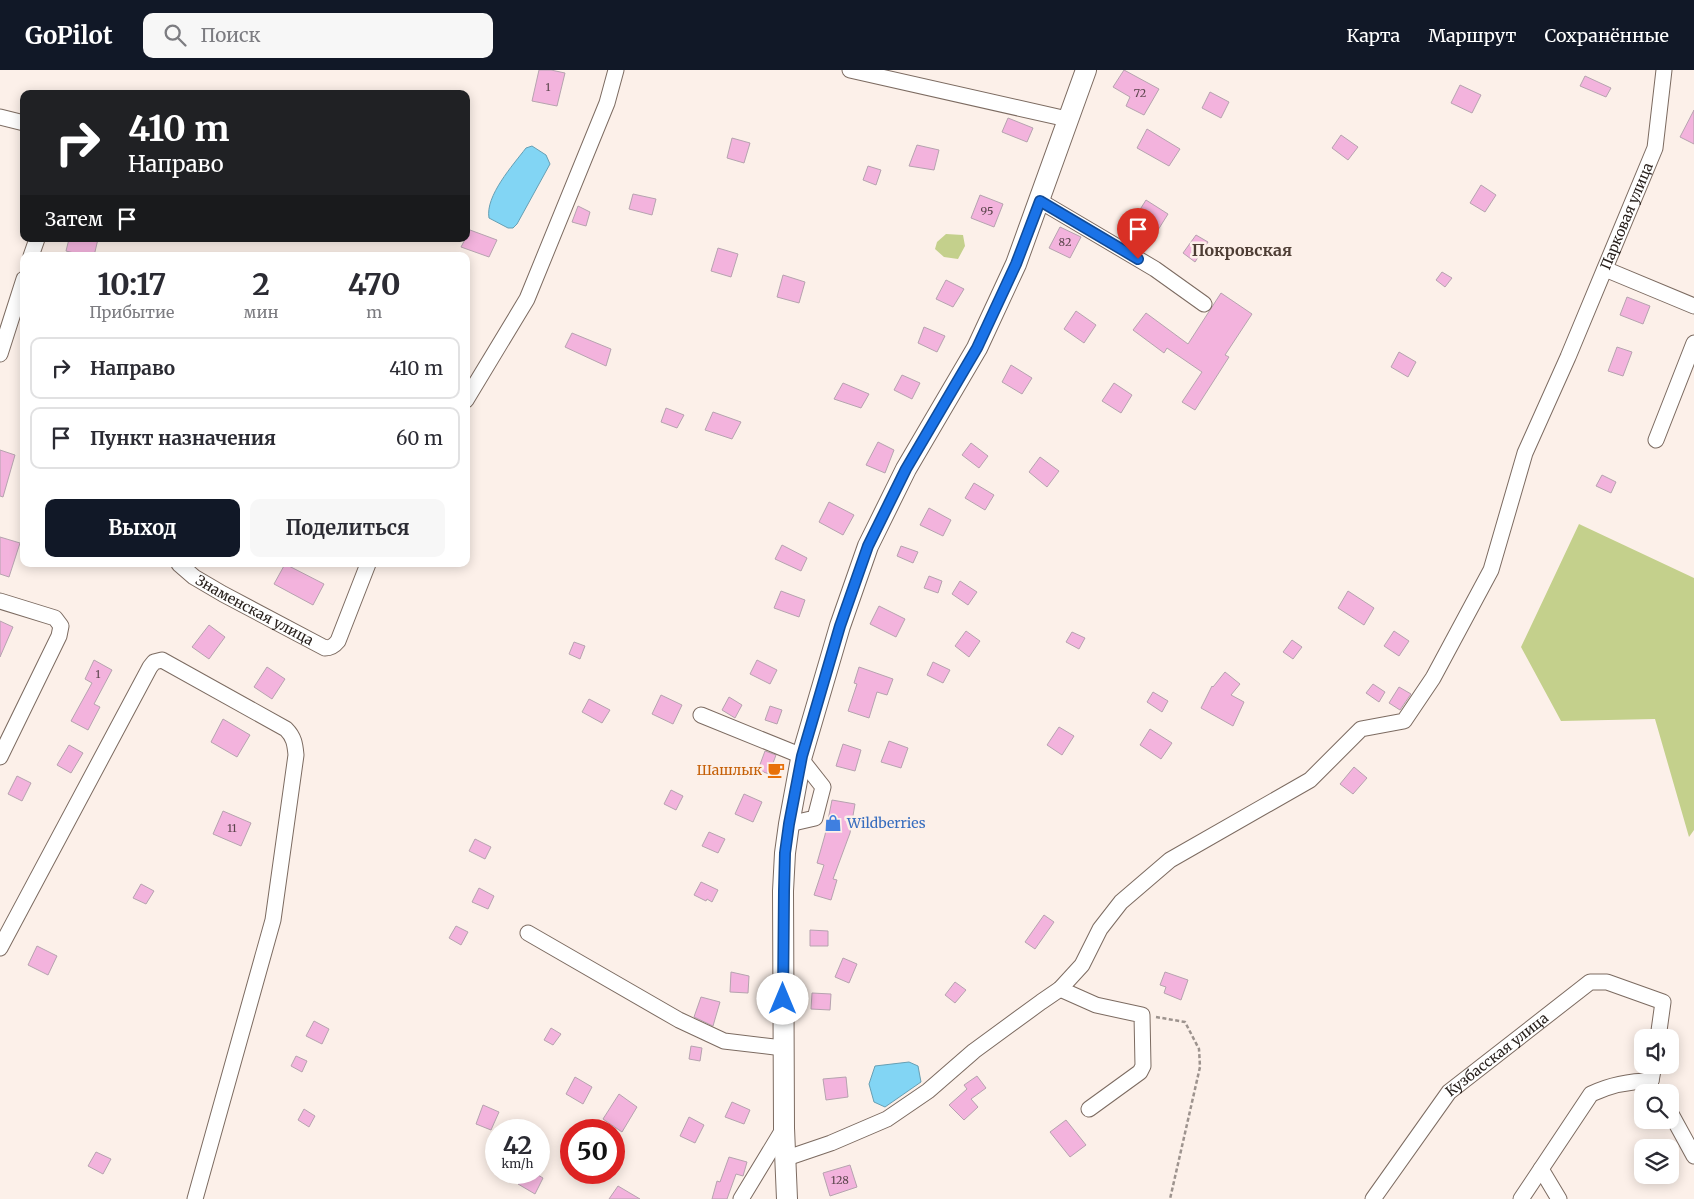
<!DOCTYPE html>
<html lang="ru">
<head>
<meta charset="utf-8">
<style>
  :root { --surface:#fff; --page:#f7f7f7; --text:#2b2b33; --muted:#7c7c81; --line:#e1e1e2; --accent:#111827 }
  body { margin:0; font-family:Merriweather,serif; background:var(--page); color:var(--text); height:100vh; display:flex; flex-direction:column; font-size:19px; white-space:nowrap }
  * { box-sizing:border-box; margin:0 }
  p { font-size:16px; color:var(--muted) }
  .icon { flex:none; width:28px; height:28px; fill:none; stroke:currentColor; stroke-width:2; stroke-linecap:round; stroke-linejoin:round }
  .map { position:relative; flex:1; overflow:hidden }
  .sheet { position:absolute; left:20px; top:182px; width:450px; height:315px; display:flex; flex-direction:column; background:var(--surface); border-radius:10px; box-shadow:0 2px 12px #0003 }
  .sheet>* { flex:none }
  .hud { position:absolute; left:20px; top:20px; width:450px; height:152px; border-radius:10px; box-shadow:0 2px 12px #0003; background:#202124; color:#fff; overflow:hidden }
  .fabs { position:absolute; left:1634px; top:959px; display:grid; gap:10px }
  .fabs a { display:grid; place-items:center; width:45px; height:45px; border-radius:10px; background:var(--surface); box-shadow:0 2px 12px #0003; font-size:25px }
  .speed { position:absolute; left:485px; top:1049px; display:flex; gap:10px; font-size:25px; font-weight:700; text-align:center }
  .speed>* { display:grid; place-content:center; width:65px; height:65px; border-radius:50%; background:var(--surface); box-shadow:0 2px 12px #0003; line-height:1 }
  .speed small { font-size:12px; font-weight:400 }
  .speed .limit { border:8px solid #d22; background:#fff; color:#111 }
  .pin { position:absolute; display:grid; place-items:center; width:42px; height:42px; color:#fff; margin:-51px -21px; border-radius:50% 50% 50% 0; rotate:-45deg; box-shadow:0 0 5px #0007 }
  .pin .icon { rotate:45deg }
  .me { position:absolute; width:55px; margin:-28px; rotate:0deg; stroke-linejoin:round; filter:drop-shadow(0 0 4px #0008) }
  .turn { display:flex; align-items:center; gap:18px; height:105px; padding:0 25px; font-size:22px }
  .turn .icon { width:65px; height:65px; stroke-width:2.5 }
  .turn b { display:block; font-size:35px; line-height:42px }
  .then { display:flex; align-items:center; height:48px; padding:0 25px; background:#0003; gap:10px; font-size:19px }
  .eta { display:flex; justify-content:space-evenly; align-items:center; height:85px; text-align:center }
  .eta b { font-size:30px; font-weight:700; line-height:35px }
  .primary-button { display:flex; gap:10px; margin-top:auto; padding:10px 25px }
  .primary-button a { flex:1; height:58px; border-radius:10px; background:var(--accent); color:#fff; font-size:20px; font-weight:700; line-height:58px; text-align:center }
  .primary-button a+a { background:var(--page); color:var(--text) }
  ul { padding:0; list-style:none }
  li { display:flex; align-items:center; gap:15px; height:62px; margin:0 10px 8px; padding:0 15px; border:2px solid var(--line); border-radius:10px }
  li div { flex:1 }
  li b { display:block; font-size:19px }
  li em { font-style:normal }
  header { display:flex; align-items:center; gap:30px; box-sizing:border-box; height:70px; padding:0 25px; background:var(--accent); color:#fff }
  header strong { font-size:24px }
  nav { display:flex; gap:28px; margin-inline-start:auto; font-size:18px }
  .search { width:350px; height:45px; background:var(--page); display:flex; align-items:center; gap:12px; box-sizing:border-box; padding:0 18px; border-radius:10px; color:var(--muted); font-size:19px }
  .map>svg:first-child { display:block }
</style>
</head>
<body>
<header>
<strong>GoPilot</strong>
<div class="search"><svg class="icon" aria-label="search" viewBox="0 0 24 24"><circle cx="10" cy="10" r="6"/><path d="M15 15l6 6"/></svg>Поиск</div>
<nav><a>Карта</a><a>Маршрут</a><a>Сохранённые</a></nav>
</header>
<div class="map">
<svg width="1694" height="1129" viewBox="0 0 1694 1129">
  <rect width="100%" height="100%" fill="#fcf0e9"/>
  <path fill="#c4d08c" d="M946 164 963 165 965 176 958 189 944 187 935 179 937 172Z
    M1579 454 1694 508V760L1689 767 1655 649 1561 651 1521 577Z"/>
  <path fill="#82d5f4" stroke="#679fb3" d="M532 76 546 85 550 94 517 154 513 158H508L489 148C485 126 513 95 526 78Z
    M909 992 918 996 921 1012 885 1037 874 1032 869 1014 875 996Z"/>
  <path fill="#f3b3dd" stroke="#b6a3af" d="M539 0H551L565 3 557 36 532 31Z
    M1124 0 1159 19 1144 45 1126 36 1130 27 1113 17Z
    M1585 6 1611 18 1606 27 1580 16Z
    M1460 15 1481 25 1472 43 1451 33Z
    M1210 22 1229 32 1221 48 1202 38Z
    M1694 40V74L1680 67Z
    M1008 48 1033 58 1027 72 1002 62Z
    M1147 59 1180 79 1169 96 1137 78Z
    M1341 65 1358 77 1348 90 1332 78Z
    M732 68 750 73 744 93 727 88Z
    M917 75 939 80 934 100 909 96Z
    M868 96 881 100 876 115 863 110Z
    M1481 115 1496 125 1485 142 1470 133Z
    M633 124 656 129 652 145 629 139Z
    M980 125 1003 134 994 157 971 148Z
    M1146 130 1168 144 1158 160 1136 146Z
    M578 136 590 142 586 156 572 152Z
    M1060 157 1081 167 1070 188 1049 178Z
    M470 160 497 170 489 187 461 177Z
    M1196 165 1208 172 1195 192 1183 183Z
    M69 169H98L94 186H86L66 181Z
    M718 178 738 184 731 207 711 201Z
    M1442 202 1452 208 1445 217 1436 210Z
    M783 205 805 212 799 233 777 227Z
    M946 210 964 219 953 237 936 229Z
    M1221 223 1252 244 1225 285 1229 287 1195 340 1182 332 1202 302 1167 278 1164 283 1133 260 1146 243 1188 274Z
    M1627 227 1650 236 1643 254 1620 245Z
    M1076 241 1096 255 1084 273 1064 259Z
    M924 257 945 266 937 282 918 273Z
    M572 263 611 279 606 296 565 277Z
    M1617 277 1632 282 1623 306 1608 301Z
    M1399 282 1416 292 1408 307 1391 297Z
    M1011 295 1032 308 1022 324 1002 312Z
    M902 305 920 313 912 329 894 320Z
    M843 313 869 324 861 338 834 329Z
    M1114 313 1132 325 1121 343 1102 331Z
    M666 338 684 345 677 358 661 352Z
    M713 342 741 352 732 369 705 360Z
    M878 372 894 380 885 403 866 395Z
    M971 373 988 386 979 398 962 385Z
    M0 380 15 385 3 427 0 426Z
    M1040 387 1059 401 1047 417 1029 402Z
    M1602 405 1616 412 1611 423 1596 416Z
    M974 413 994 425 985 440 965 428Z
    M829 432 854 445 843 465 819 452Z
    M929 438 951 450 943 466 920 455Z
    M0 467 20 473 9 507 0 504Z
    M782 475 807 488 801 501 775 489Z
    M901 476 918 482 913 493 897 486Z
    M285 494 324 514 313 535 274 514Z
    M929 506 942 511 938 523 924 518Z
    M960 511 977 522 968 535 952 524Z
    M781 521 805 530 799 547 774 538Z
    M1348 521 1374 538 1364 555 1338 538Z
    M879 536 905 549 896 567 870 554Z
    M0 551 13 557 0 587Z
    M209 555 225 567 209 589 192 577Z
    M966 561 980 571 969 587 955 576Z
    M1394 561 1409 571 1399 586 1384 576Z
    M1072 562 1085 568 1079 579 1066 572Z
    M1292 570 1302 577 1293 589 1283 582Z
    M574 572 585 576 580 589 569 584Z
    M94 590 112 600 94 634 100 637 88 660 71 651 92 613 85 609Z
    M757 590 777 600 770 614 750 604Z
    M933 592 950 600 943 613 927 605Z
    M267 597 285 609 272 629 254 617Z
    M859 597 893 609 887 625 877 622 869 648 848 641 857 614 854 613Z
    M1225 602 1240 614 1231 625 1244 632 1233 656 1201 638 1212 616 1213 617Z
    M1373 614 1385 622 1379 632 1366 623Z
    M1399 617 1411 624 1400 640 1389 633Z
    M1153 622 1168 631 1162 642 1147 632Z
    M661 625 682 635 673 654 652 644Z
    M729 627 742 635 735 648 722 640Z
    M589 629 610 640 602 653 582 642Z
    M770 636 782 640 777 654 765 650Z
    M223 649 250 665 237 687 211 672Z
    M1059 657 1074 666 1062 685 1047 675Z
    M1150 659 1172 673 1161 689 1140 675Z
    M889 671 908 678 901 698 881 692Z
    M843 674 861 680 855 701 836 696Z
    M69 675 83 683 71 703 57 695Z
    M765 681 776 685 769 704 758 700Z
    M1354 697 1367 708 1353 724 1340 714Z
    M17 706 31 713 22 731 8 724Z
    M671 720 683 726 676 740 664 734Z
    M744 724 762 732 753 752 735 744Z
    M832 730 855 734 850 763 833 809 837 810 831 830 814 825 824 795 817 793 825 765Z
    M223 741 251 753 241 776 213 764Z
    M709 762 725 769 718 783 702 776Z
    M475 769 491 777 485 789 469 781Z
    M701 812 718 820 712 832 707 829 706 831 694 825Z
    M141 814 154 821 146 834 133 828Z
    M479 818 494 826 488 839 472 832Z
    M1044 845 1054 852 1035 879 1025 872Z
    M456 856 468 862 461 875 449 868Z
    M810 860 828 861V876H810Z
    M37 876 57 886 48 905 28 895Z
    M843 888 857 894 849 913 835 907Z
    M731 902 749 906 748 923 730 922Z
    M1165 902 1188 910 1181 930 1164 923 1166 917 1160 915Z
    M955 912 966 920 955 933 945 925Z
    M812 923 831 924 830 940 811 939Z
    M701 927 720 932 713 956 694 947Z
    M314 951 329 959 322 974 306 966Z
    M551 958 561 964 553 975 544 970Z
    M691 976 702 978 700 991 689 989Z
    M296 986 307 991 302 1002 291 996Z
    M977 1006 986 1018 971 1029 978 1037 964 1050 949 1035 967 1019 964 1015Z
    M575 1007 592 1017 583 1034 566 1024Z
    M846 1007 848 1027 826 1030 823 1009Z
    M619 1024 637 1037 622 1062 603 1049Z
    M732 1032 750 1040 744 1054 725 1047Z
    M483 1035 499 1042 491 1060 476 1054Z
    M304 1039 315 1046 309 1057 298 1050Z
    M689 1047 704 1055 695 1073 680 1066Z
    M1066 1050 1086 1075 1070 1087 1050 1062Z
    M96 1082 111 1089 103 1104 88 1096Z
    M729 1087 747 1092 743 1106 736 1104 727 1129H712L717 1111 720 1112Z
    M850 1095 857 1117 830 1126 823 1103Z
    M524 1102H533L543 1108 535 1124 518 1114Z
    M618 1116 640 1129H609Z"/>
  <g fill="none" stroke-linecap="round" stroke-linejoin="round">
    <g stroke="#7c6b61" stroke-width="17">
      <g id="minor">
        <path d="M850 0 1067 49"/>
        <path d="M0 47 24 53"/>
        <path d="M1040 131 1155 199 1204 234"/>
        <path d="M31 186 37 169"/>
        <path d="M1605 199 1694 236"/>
        <path d="M0 284 24 209"/>
        <path d="M466 330 527 229 607 33 616 0"/>
        <path d="M1656 370 1694 273"/>
        <path id="s1" d="M179 494 194 507 223 524 325 578C331 578 334 576 338 571L368 494"/>
        <path d="M0 531 55 548 61 556 59 566 0 687"/>
        <path d="M701 645 802 686"/>
        <path d="M789 754 815 748 823 717 801 689"/>
        <path d="M528 863 679 950 724 971 783 978"/>
        <path d="M0 878 150 597 154 592 162 590 286 659C294 667 295 674 296 685L273 850 195 1129"/>
        <path d="M1060 919 1096 935 1142 945 1143 996 1140 1002 1089 1039"/>
        <path d="M1651 1011 1654 995"/>
        <path d="M1670 1042 1694 1086"/>
        <path id="s2" d="M784 1089 831 1073 887 1049 928 1021 974 981 1041 932 1060 919 1082 895 1100 859 1121 832 1170 790 1310 710 1361 659 1404 651 1433 608 1491 500 1525 383 1568 287 1655 78 1664 0"/>
        <path d="M1541 1099 1559 1129"/>
        <path d="M741 1129 784 1058"/>
        <path id="s3" d="M1373 1129 1449 1022 1590 912H1607L1663 932 1658 968"/>
        <path d="M1521 1129 1591 1024C1610 1015 1631 1011 1651 1011"/>
      </g>
    </g>
    <g stroke="#7c6b61" stroke-width="22">
      <path id="major" d="M787 1129 784 1058 783 821 785 783 789 754 801 689 840 556 868 476 906 399 977 278 1016 194 1086 0"/>
    </g>
    <path stroke="#9d938e" stroke-width="2.5" stroke-dasharray="4 2.5" stroke-linecap="butt" d="M1156 947 1185 952 1199 979 1200 997 1170 1129"/>
    <use href="#minor" stroke="#fff" stroke-width="15"/>
    <use href="#major" stroke="#fff" stroke-width="20"/>
  </g>
  <g fill="none" stroke-linecap="round" stroke-linejoin="round">
    <g stroke="#114b97" stroke-width="12">
      <path id="route" d="M783 929 784 821 785 783 789 754 802 686 840 556 868 476 906 399 977 278 1016 194 1040 131 1138 189"/>
    </g>
    <use href="#route" stroke="#1a73e8" stroke-width="9"/>
  </g>
  <defs>
    <g id="cafe-bare" transform="scale(1.35)"><path d="M-5.5-4.5H6V0H3Q3 3.5 0 3.5H-2.5Q-5.5 3.5-5.5 0ZM3-3.2v2h1.7v-2ZM-6 4.5H4V6H-6Z" fill="#e8710a" stroke="#fcf0e9" stroke-width="2.5" paint-order="stroke"/></g>
    <g id="shop-bare" transform="scale(1.35)"><path d="M-5-2.5h2.3a2.7 3.5 0 0 1 5.4 0H5L5.5 6h-11ZM-1.5-2.5h3a1.5 2.3 0 0 0-3 0Z" fill="#3f7fe0" stroke="#fcf0e9" stroke-width="2.5" paint-order="stroke"/></g>
  </defs>
  <g fill-rule="evenodd">
    <use href="#cafe-bare" x="776" y="700"/>
    <use href="#shop-bare" x="833" y="753"/>
  </g>
  <g text-anchor="middle" dominant-baseline="central" stroke-width="5" stroke-linejoin="round" paint-order="stroke">
    <g font-size="11" fill="#5b454c">
      <text x="548" y="17">1</text>
      <text x="1140" y="23">72</text>
      <text x="987" y="141">95</text>
      <text x="1065" y="172">82</text>
      <text x="98" y="604">1</text>
      <text x="232" y="758">11</text>
      <text x="840" y="1110">128</text>
    </g>
    <g font-size="14" fill="#28201c" stroke="#fcf0e9">
      <text stroke="none"><textPath href="#s2" startOffset="1330">Парковая улица</textPath></text>
      <text stroke="none"><textPath href="#s1" startOffset="89">Знаменская улица</textPath></text>
      <text stroke="none"><textPath href="#s3" startOffset="192">Кузбасская улица</textPath></text>
    </g>
    <g font-size="14" fill="#c56008" stroke="#fcf0e9" text-anchor="end">
      <text x="762" y="700">Шашлык</text>
    </g>
    <g font-size="14" fill="#366cbe" stroke="#fcf0e9" text-anchor="start">
      <text x="847" y="753">Wildberries</text>
    </g>
    <g font-size="16" font-weight="bold" fill="#4d3d34" stroke="#fcf0e9">
      <text x="1242" y="180">Покровская</text>
    </g>
  </g>
</svg>
<div class="fabs">
<a><svg class="icon" aria-label="sound" viewBox="0 0 24 24"><path d="M4 9h4l5-4v14l-5-4H4zM17 9q2 3 0 6"/></svg></a>
<a><svg class="icon" aria-label="search" viewBox="0 0 24 24"><circle cx="10" cy="10" r="6"/><path d="M15 15l6 6"/></svg></a>
<a><svg class="icon" aria-label="layers" viewBox="0 0 24 24"><path d="M12 4l9 5-9 5-9-5zM3 14l9 5 9-5"/></svg></a>
</div>
<div class="speed"><div>42<small>km/h</small></div><div class="limit">50</div></div>
<div class="pin" style="left:1138px;top:189px;background:#d93025"><svg class="icon" aria-label="arrive" viewBox="0 0 24 24"><path d="M6 21V4h12l-3 4 3 4H6"/></svg></div>
<svg class="me" style="left:783px;top:929px" viewBox="-20 -20 40 40"><circle r="19" fill="#fff"/><path d="M0-13L10 11 0 6-10 11z" fill="#1a73e8"/></svg>
<div class="hud">
<div class="turn"><svg class="icon" aria-label="right" viewBox="0 0 24 24"><path d="M7 20v-9h11M14 6l5 5-5 5"/></svg><div><b>410 m</b>Направо</div></div>
<div class="then">Затем<svg class="icon" aria-label="arrive" viewBox="0 0 24 24"><path d="M6 21V4h12l-3 4 3 4H6"/></svg></div>
</div>
<section class="sheet">
<div class="eta">
<div><b>10:17</b><p>Прибытие</p></div>
<div><b>2</b><p>мин</p></div>
<div><b>470</b><p>m</p></div>
</div>
<ul>
<li><svg class="icon" aria-label="right" viewBox="0 0 24 24"><path d="M7 20v-9h11M14 6l5 5-5 5"/></svg><div><b>Направо</b></div><em>410 m</em></li>
<li><svg class="icon" aria-label="arrive" viewBox="0 0 24 24"><path d="M6 21V4h12l-3 4 3 4H6"/></svg><div><b>Пункт назначения</b></div><em>60 m</em></li>
</ul>
<div class="primary-button"><a>Выход</a><a>Поделиться</a></div>
</section>
</div>
</body>
</html>
